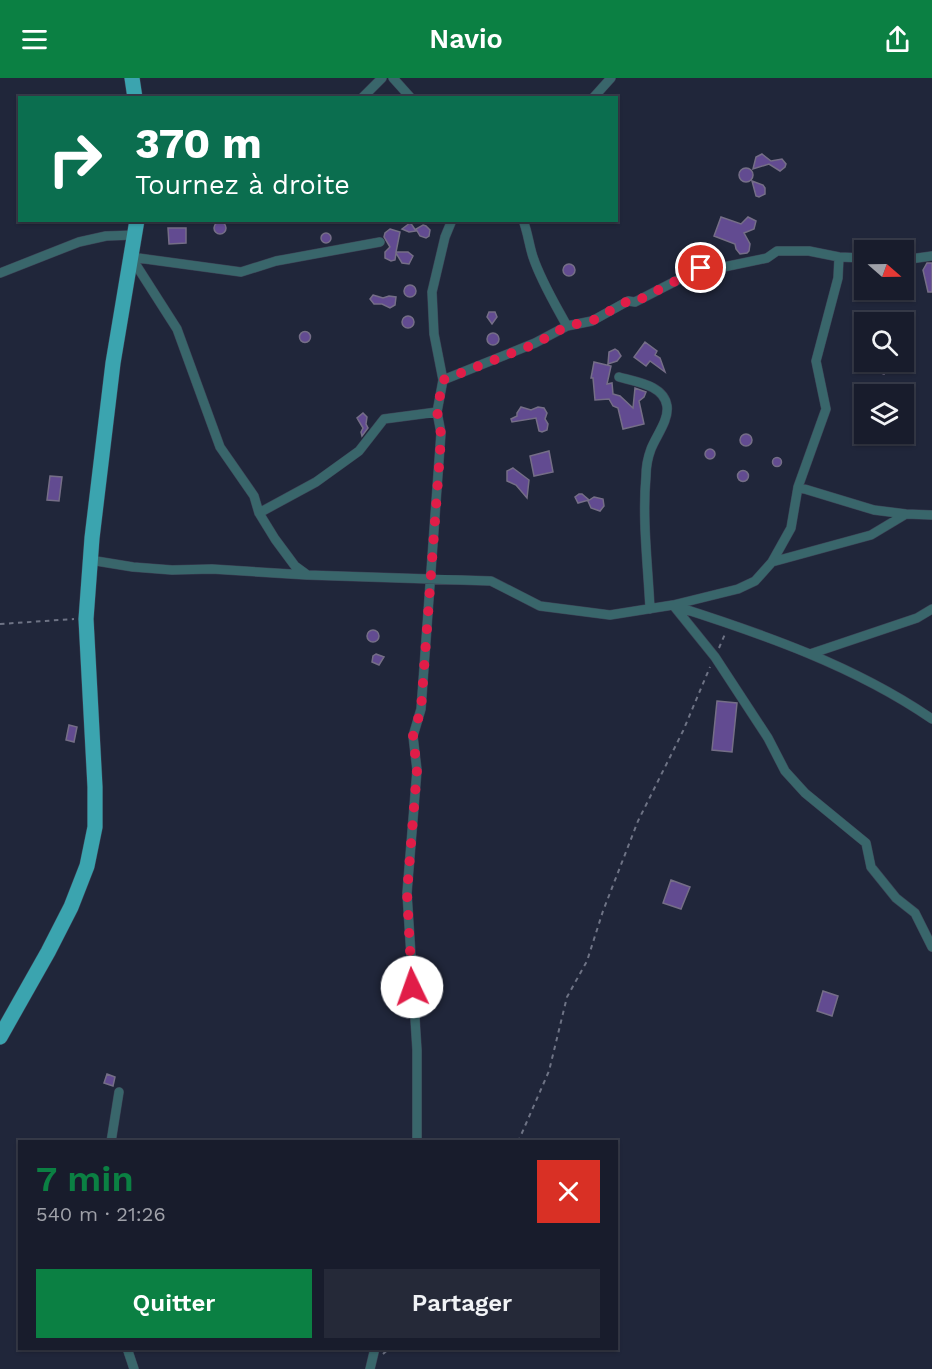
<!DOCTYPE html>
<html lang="fr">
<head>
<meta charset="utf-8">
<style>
  :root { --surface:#181c2c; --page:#252938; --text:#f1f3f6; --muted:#9fa1a9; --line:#363a48; --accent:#0b8043 }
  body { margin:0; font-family:"Work Sans",sans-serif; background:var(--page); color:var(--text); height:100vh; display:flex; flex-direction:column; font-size:22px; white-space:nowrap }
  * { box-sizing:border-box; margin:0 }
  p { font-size:20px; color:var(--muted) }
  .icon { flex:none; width:33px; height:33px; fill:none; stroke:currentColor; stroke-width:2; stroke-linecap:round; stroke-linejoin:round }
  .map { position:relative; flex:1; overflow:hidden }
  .details { position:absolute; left:18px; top:1062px; width:600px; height:210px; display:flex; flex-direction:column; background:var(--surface); border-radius:0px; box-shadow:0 2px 4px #0004,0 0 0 2px var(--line) }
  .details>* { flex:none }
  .guide { position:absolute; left:18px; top:18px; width:600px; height:126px; border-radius:0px; box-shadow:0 2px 4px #0004,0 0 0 2px var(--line); background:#0b6e4f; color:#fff; overflow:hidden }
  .needle { width:39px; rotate:110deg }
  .tools { position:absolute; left:854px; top:162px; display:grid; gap:12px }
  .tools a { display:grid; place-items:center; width:60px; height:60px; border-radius:0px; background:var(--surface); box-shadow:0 2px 4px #0004,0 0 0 2px var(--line); font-size:30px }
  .pin { position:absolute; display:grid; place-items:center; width:51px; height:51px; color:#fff; margin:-26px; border:3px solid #fff; border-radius:50%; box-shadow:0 2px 6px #0007 }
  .me { position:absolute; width:66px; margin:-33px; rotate:357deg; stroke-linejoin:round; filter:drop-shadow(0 0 4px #0008) }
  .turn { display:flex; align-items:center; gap:21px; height:126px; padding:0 18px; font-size:27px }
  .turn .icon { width:78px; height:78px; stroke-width:2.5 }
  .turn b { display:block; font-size:42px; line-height:51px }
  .round { display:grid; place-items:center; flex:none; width:63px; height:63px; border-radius:0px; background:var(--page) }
  .head { display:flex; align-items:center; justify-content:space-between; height:102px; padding:0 18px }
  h1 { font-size:36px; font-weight:600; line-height:45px; color:var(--accent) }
  .primary-button { display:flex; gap:12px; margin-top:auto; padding:12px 18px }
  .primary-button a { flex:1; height:69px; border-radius:0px; background:var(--accent); color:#fff; font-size:24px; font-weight:600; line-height:69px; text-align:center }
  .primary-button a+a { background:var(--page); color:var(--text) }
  header { display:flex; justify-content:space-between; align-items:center; height:78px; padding:0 18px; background:var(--accent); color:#fff; font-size:27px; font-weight:600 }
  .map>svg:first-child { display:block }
</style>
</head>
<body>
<header><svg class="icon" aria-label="menu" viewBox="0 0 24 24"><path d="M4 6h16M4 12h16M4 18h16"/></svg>Navio<svg class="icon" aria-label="share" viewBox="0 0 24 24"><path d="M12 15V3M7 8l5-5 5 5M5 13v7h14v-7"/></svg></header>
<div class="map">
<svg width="932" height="1291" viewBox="0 0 932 1291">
  <rect width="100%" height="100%" fill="#20263a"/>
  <path fill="#624b91" stroke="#756e87" stroke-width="1.5" d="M762 76 771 83 782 81 786 86 785 89 780 93 769 86 753 91 756 79Z
    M739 97a7 7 0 1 1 14 0a7 7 0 1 1-14 0Z
    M752 103 763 107 765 110V116L759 119 756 118Z
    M721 139 741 146 748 139 756 143 754 151 744 155 750 166 749 173 747 175 740 176 736 171 735 166 714 158Z
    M214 150a6 6 0 1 1 12 0a6 6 0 1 1-12 0Z
    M410 145 412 147 416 153 409 154 402 151Z
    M423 147 426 148 430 152 429 158 426 160 420 158 416 151Z
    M168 150H186V165L169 166Z
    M390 151 400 154 396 174H408L413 178 409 186 402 185 396 175 395 182 391 183 385 180V174L390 169 384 159 385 155Z
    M321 160a5 5 0 1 1 10 0a5 5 0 1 1-10 0Z
    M927 185H932V214H928L923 192Z
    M563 192a6 6 0 1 1 12 0a6 6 0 1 1-12 0Z
    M404 213a6 6 0 1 1 12 0a6 6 0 1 1-12 0Z
    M373 217 383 220 389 218 396 219 395 227 390 230 382 226H374L370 221Z
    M489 234H495L497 239 492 246 487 239Z
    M402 244a6 6 0 1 1 12 0a6 6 0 1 1-12 0Z
    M299.5 259a5.5 5.5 0 1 1 11 0a5.5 5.5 0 1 1-11 0Z
    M487 261a6 6 0 1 1 12 0a6 6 0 1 1-12 0Z
    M645 264 657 273 655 277 660 280 665 294 650 283 646 288 634 279Z
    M615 271 618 273 621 278 617 283 608 286 609 274Z
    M594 284 611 288 607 306 612 305 613 316 620 318 633 330 635 310 646 314 644 319 639 323 644 346 623 351 618 330 613 328 609 321 595 322 593 300H591Z
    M878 284 887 286 884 296 875 293Z
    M521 329 531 332 538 329 544 330 547 335 545 341 548 346 547 352 542 354 539 353 536 340 512 344 511 341 517 338V335Z
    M363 335 367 339 366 346 368 350 362 358 361 354 363 350 357 340Z
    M740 362a6 6 0 1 1 12 0a6 6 0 1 1-12 0Z
    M705 376a5 5 0 1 1 10 0a5 5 0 1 1-10 0Z
    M549 373 553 394 534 398 530 378Z
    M772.5 384a4.5 4.5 0 1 1 9 0a4.5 4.5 0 1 1-9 0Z
    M513 390 529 402 527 420 516 407 507 403V393Z
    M737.5 398a5.5 5.5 0 1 1 11 0a5.5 5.5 0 1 1-11 0Z
    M50 398 62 399 59 423 47 422Z
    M579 416H582L589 422 578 425 575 419Z
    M594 419 603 421 604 428 600 433 591 430 588 423Z
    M367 558a6 6 0 1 1 12 0a6 6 0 1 1-12 0Z
    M376 576 384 579 379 587 372 584 373 578Z
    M717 623 737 625 732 674 712 672Z
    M69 647 77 649 74 664 66 662Z
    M671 802 690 809 681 831 663 825Z
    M823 913 838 918 832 938 817 933Z
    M107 996 115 999 113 1008 104 1005Z"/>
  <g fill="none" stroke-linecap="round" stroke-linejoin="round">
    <g stroke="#3c4255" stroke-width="10">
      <path id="minor" d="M393 0 411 20
        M362 20 382 0
        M593 20 611 0
        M523 142C528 155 529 167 533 179 541 203 555 226 567 248
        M131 179 177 251 220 369 254 418 259 435 275 461 295 488 306 496
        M131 179 241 194 276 183 380 164
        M903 182 932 178
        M0 195 79 164 106 158 135 157
        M619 299C636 304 664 307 667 328 669 342 656 358 651 371 648 379 646 389 646 398 642 442 648 488 650 531
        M443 302 535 265 567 248 592 243 628 223 635 224 701 190H719L767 180 777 173H809L839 179 864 180
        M798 409 874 432 906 436 932 437
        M259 435 316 404 359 373 384 341 437 334
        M90 482 133 489 172 492 212 491 307 497 491 503 540 528 610 537 673 527 738 511 755 503 772 484 871 457 906 436
        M772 484 791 450 798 409 826 331 816 283 838 200 839 179
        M673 527 715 579 768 660 785 693 805 715 866 765 871 789 896 820 915 835 932 869
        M675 528C763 556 855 588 932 641
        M810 576 917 540 932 531
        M111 1064 119 1014
        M417 1064V972L407 815 417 692 413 658 421 631 441 355 437 334 443 302 434 256 432 214 445 159 452 142
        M127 1270 134 1291
        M370 1291 375 1270"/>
    </g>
    <g stroke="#3c4255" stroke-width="16">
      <path id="primary" d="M132 0 135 20
        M0 959 48 874 71 829 87 788 95 749V709L86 541 92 460 113 285 137 142"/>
    </g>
    <path stroke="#6e7385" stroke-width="2" stroke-dasharray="4.5 4.5" stroke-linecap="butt" d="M0 546 74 541
      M719 570 725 556
      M518 1064 549 993 567 919 587 883 603 833 638 743 683 653 710 589
      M383 1276 390 1270"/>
    <use href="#minor" stroke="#39666b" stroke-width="9"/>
    <use href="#primary" stroke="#3ba4af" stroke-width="15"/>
  </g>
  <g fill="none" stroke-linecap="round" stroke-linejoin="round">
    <path stroke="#e11d48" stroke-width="10" stroke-dasharray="0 18" d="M412 909 407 815 417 692 413 658 421 631 440 375 441 356 437 333 443 302 535 266 567 248 592 243 628 223 635 224 701 190"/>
  </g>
</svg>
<div class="tools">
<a><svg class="needle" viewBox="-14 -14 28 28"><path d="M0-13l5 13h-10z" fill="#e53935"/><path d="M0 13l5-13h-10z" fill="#9fa1a9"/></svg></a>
<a><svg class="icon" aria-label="search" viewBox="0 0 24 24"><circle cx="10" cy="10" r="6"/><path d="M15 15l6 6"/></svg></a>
<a><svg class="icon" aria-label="layers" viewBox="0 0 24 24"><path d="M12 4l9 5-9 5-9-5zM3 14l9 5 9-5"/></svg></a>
</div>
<div class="pin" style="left:701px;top:190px;background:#d93025"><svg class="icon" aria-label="arrive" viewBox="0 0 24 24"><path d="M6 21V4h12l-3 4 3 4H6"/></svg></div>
<svg class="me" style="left:412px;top:909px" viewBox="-20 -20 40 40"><circle r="19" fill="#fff"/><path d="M0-13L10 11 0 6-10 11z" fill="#e11d48"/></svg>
<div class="guide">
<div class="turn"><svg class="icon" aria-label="right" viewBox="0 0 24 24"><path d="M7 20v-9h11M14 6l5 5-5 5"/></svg><div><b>370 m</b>Tournez à droite</div></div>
</div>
<section class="details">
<div class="head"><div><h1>7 min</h1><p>540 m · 21:26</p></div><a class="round" style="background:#d93025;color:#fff"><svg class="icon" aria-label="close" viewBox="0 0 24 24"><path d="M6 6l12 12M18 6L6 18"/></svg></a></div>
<div class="primary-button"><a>Quitter</a><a>Partager</a></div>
</section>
</div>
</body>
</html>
